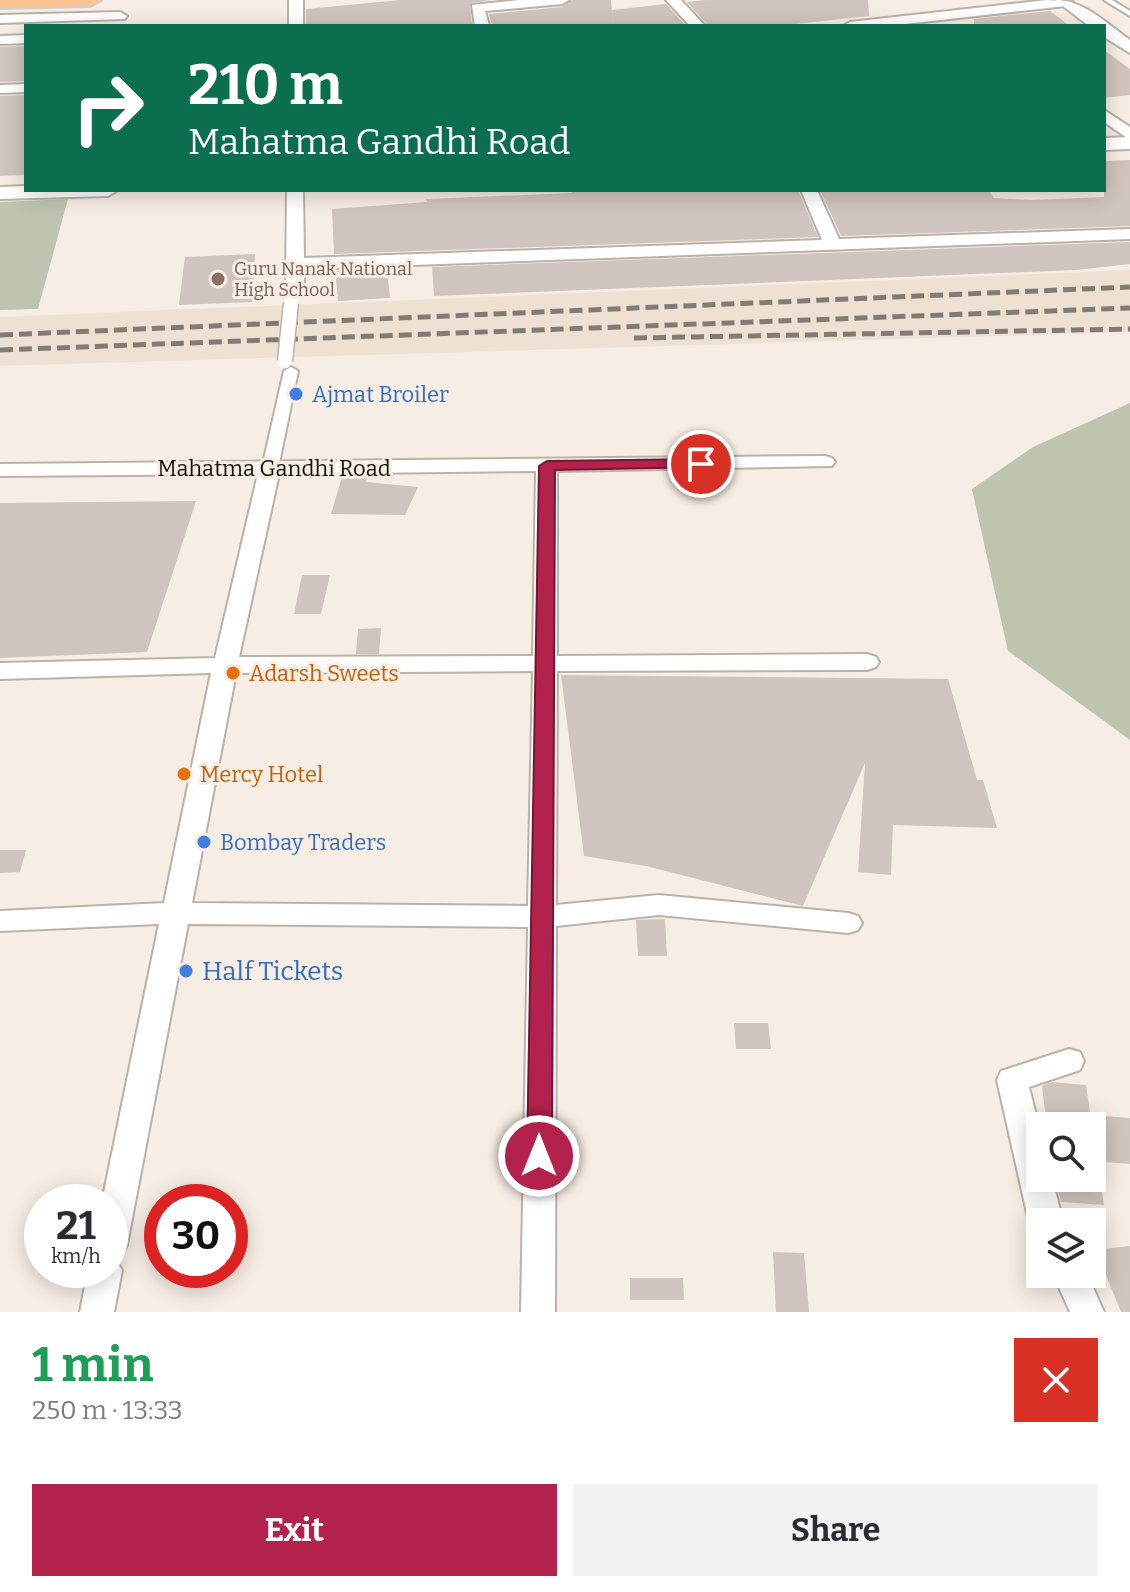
<!DOCTYPE html>
<html lang="en">
<head>
<meta charset="utf-8">
<style>
  :root { --surface:#fff; --page:#f2f2f3; --text:#2b2b33; --muted:#7c7c81; --accent:#b3224d }
  body { margin:0; font-family:Bitter,serif; background:var(--page); color:var(--text); height:100vh; display:flex; flex-direction:column; font-size:30px; white-space:nowrap }
  * { box-sizing:border-box; margin:0 }
  p { font-size:26px; color:var(--muted) }
  .icon { flex:none; width:44px; height:44px; fill:none; stroke:currentColor; stroke-width:2; stroke-linecap:round; stroke-linejoin:round }
  .map { position:relative; height:1312px; overflow:hidden }
  .sheet { display:flex; flex-direction:column; background:var(--surface); flex:1 }
  .sheet>* { flex:none }
  .hud { position:absolute; left:24px; top:24px; width:1082px; height:168px; border-radius:0px; box-shadow:0 4px 20px #0003; background:#0b6e4f; color:#fff; overflow:hidden }
  .buttons { position:absolute; left:1026px; top:1112px; display:grid; gap:16px }
  .buttons a { display:grid; place-items:center; width:80px; height:80px; border-radius:0px; background:var(--surface); box-shadow:0 4px 20px #0003; font-size:40px }
  .speed { position:absolute; left:24px; top:1184px; display:flex; gap:16px; font-size:40px; font-weight:700; text-align:center }
  .speed>* { display:grid; place-content:center; width:104px; height:104px; border-radius:50%; background:var(--surface); box-shadow:0 4px 20px #0003; line-height:1 }
  .speed small { font-size:20px; font-weight:400 }
  .speed .limit { border:12px solid #d22; background:#fff; color:#111 }
  .pin { position:absolute; display:grid; place-items:center; width:68px; height:68px; color:#fff; margin:-34px; border:4px solid #fff; border-radius:50%; box-shadow:0 2px 8px #0007 }
  .me { position:absolute; width:88px; margin:-44px; rotate:0deg; stroke-linejoin:round; filter:drop-shadow(0 0 6px #0008) }
  .turn { display:flex; align-items:center; gap:28px; height:168px; padding:0 32px; font-size:36px }
  .turn .icon { width:104px; height:104px; stroke-width:2.5 }
  .turn b { display:block; font-size:56px; line-height:68px }
  .round { display:grid; place-items:center; flex:none; width:84px; height:84px; border-radius:0px; background:var(--page) }
  .headline { display:flex; align-items:center; justify-content:space-between; height:136px; padding:0 32px }
  h1 { font-size:48px; font-weight:700; line-height:60px; color:#1e9e55 }
  .button { display:flex; gap:16px; margin-top:auto; padding:16px 32px }
  .button a { flex:1; height:92px; border-radius:0px; background:var(--accent); color:#fff; font-size:32px; font-weight:700; line-height:92px; text-align:center }
  .button a+a { background:var(--page); color:var(--text) }
  .map>svg:first-child { display:block }
</style>
</head>
<body>
<div class="map">
<svg width="1130" height="1312" viewBox="0 0 1130 1312">
  <rect width="100%" height="100%" fill="#f6ede4"/>
  <path fill="#efe1d1" d="M1130 270V332L0 366V317Z"/>
  <path fill="#bdc4af" d="M68 199 38 309 0 310V202Z
    M1130 403V740L1008 651 972 489 1033 447Z"/>
  <path fill="#d0c4be" d="M400 0H491L470 3 472 25 306 26V9Z
    M572 0H611L613 26H496L491 23 489 14 562 7Z
    M706 0H868L869 16 777 26H708L687 2Z
    M666 4 686 26H613L612 10Z
    M1050 11 1070 26H974V19Z
    M26 46V81L0 82V47Z
    M1104 50 1130 69V95L1104 98Z
    M26 95V175L0 176V96Z
    M1130 160V226L841 236 820 190H988L994 198 1032 200 1104 197V161Z
    M571 190H798L818 237 334 254 332 209 427 202 426 199 572 193Z
    M1130 242V264L1076 270 434 296 432 267Z
    M255 254 252 302 179 305 185 257Z
    M387 269 390 298 338 301 335 271Z
    M342 477 367 478 366 482 418 487 405 515 331 514Z
    M196 501 147 652 0 658V503Z
    M302 575H330L321 614H294Z
    M381 628 379 654H356L358 629Z
    M561 675 948 679 977 780H983L997 828 893 825 891 875 858 872 865 763 803 906 646 866 584 856Z
    M0 850H26L20 872 0 873Z
    M665 919 667 956H638L636 920Z
    M734 1023H768L771 1049H736Z
    M1052 1082 1086 1085 1092 1126H1047L1042 1086Z
    M1092 1115 1130 1118V1164L1092 1161Z
    M1055 1178H1100L1104 1205 1061 1202Z
    M1130 1246V1312H1121L1096 1250Z
    M773 1252 804 1253 809 1312H776Z
    M630 1278H683L684 1300H630Z"/>
  <g fill="none" stroke-linecap="round" stroke-linejoin="round">
    <g stroke="#bab2a8" stroke-width="4">
      <path id="service" d="M1104 0H1112L1130 11V16Z"/>
    </g>
    <g stroke="#bab2a8" stroke-width="4">
      <path id="pedestrian" d="M291 367 298 371 278 468 270 473 262 468 284 371Z"/>
    </g>
    <g stroke="#bab2a8" stroke-width="4">
      <path id="minor" d="M289 0H303V26H289Z
        M519 0H569L562 4 485 11 489 26H475L472 5Z
        M666 0H681L705 26H690Z
        M1047 0 1073 2 1066 6 887 26H843L850 22Z
        M120 12 127 16 125 19 0 23V15Z
        M26 35V43L0 44V36Z
        M26 84V92L0 93V85Z
        M1104 110 1130 127V140L1104 122Z
        M287 190H303L304 258 822 240 801 190H817L839 239 1130 229V239L304 269V284L295 289 286 284Z
        M825 456 832 458 835 462 832 466 557 471V656L867 654 876 657 879 662 876 667 867 670 557 671 556 905 659 895 848 913 858 916 862 923 858 930 848 933 659 915 556 926 555 1312H521L528 927 188 924 127 1245 122 1255 114 1258 122 1270 114 1312H80L88 1270H110V1202H102L159 924 0 931V911L164 903 211 673 0 679V663L215 658 258 474 0 476V464ZM536 471 533 656 239 657 279 474ZM533 671 528 906 192 903 236 673Z
        M1069 1049 1080 1052 1084 1061 1080 1070 1029 1087 1040 1131V1178H1052L1063 1222H1040V1234L1034 1232 1029 1222 997 1080 1001 1071Z
        M1053 1274H1087L1104 1312H1070Z"/>
    </g>
    <g stroke="#bab2a8" stroke-width="4">
      <path id="tertiary" d="M1055 0C1084 0 1107 24 1130 40V53L1104 37V26H1089Z
        M1130 137V149L1104 150V138Z
        M26 186V190H118L108 196 0 199V187Z"/>
    </g>
    <g stroke="#d0cfcf" stroke-width="4">
      <path id="trunk" d="M0 0H101L90 6 0 8Z"/>
    </g>
    <use href="#service" fill="#fff" fill-rule="evenodd"/>
    <use href="#pedestrian" fill="#fff" fill-rule="evenodd"/>
    <use href="#minor" fill="#fff" fill-rule="evenodd"/>
    <use href="#tertiary" fill="#fff" fill-rule="evenodd"/>
    <use href="#trunk" fill="#fcc392" fill-rule="evenodd"/>
    <path stroke="#817b75" stroke-width="5" stroke-dasharray="13 6" stroke-linecap="butt" d="M0 335 1130 287
      M634 338 1130 329
      M0 350 1130 308"/>
    <g stroke="#bab2a8" stroke-width="17" stroke-linecap="butt">
      <path id="pedestrian-bridge" d="M285 361 291 303"/>
    </g>
    <use href="#pedestrian-bridge" stroke="#fff" stroke-width="14"/>
  </g>
  <path fill="#b3224d" stroke="#741632" stroke-width="2" d="M701 459 707 461V467L555 470 552 1156 548 1164 539 1167 531 1164 527 1156 539 466 547 461Z"/>
  <circle fill="#8d6e63" stroke="#f6ede4" stroke-width="3" cx="218" cy="279" r="8"/>
  <g fill="#3f7fe0" stroke="#f6ede4" stroke-width="3">
    <circle cx="296" cy="394" r="8"/>
    <circle cx="204" cy="842" r="8"/>
    <circle cx="186" cy="971" r="8"/>
  </g>
  <g fill="#e8710a" stroke="#f6ede4" stroke-width="3">
    <circle cx="233" cy="673" r="8"/>
    <circle cx="184" cy="774" r="8"/>
  </g>
  <g text-anchor="middle" dominant-baseline="central" stroke-width="6" stroke-linejoin="round" paint-order="stroke">
    <g font-size="18" fill="#785e54" stroke="#f6ede4" text-anchor="start">
      <text x="234" y="269">Guru Nanak National<tspan x="234" dy="21">High School</tspan></text>
    </g>
    <g font-size="22" fill="#366cbe" stroke="#f6ede4" text-anchor="start">
      <text x="312" y="394">Ajmat Broiler</text>
      <text x="220" y="842">Bombay Traders</text>
    </g>
    <g font-size="22" fill="#14110d" stroke="#f6ede4">
      <text x="274" y="468">Mahatma Gandhi Road</text>
    </g>
    <g font-size="22" fill="#c56008" stroke="#f6ede4" text-anchor="start">
      <text x="249" y="673">Adarsh Sweets</text>
      <text x="200" y="774">Mercy Hotel</text>
    </g>
    <g font-size="26" fill="#366cbe" stroke="#f6ede4" text-anchor="start">
      <text x="202" y="971">Half Tickets</text>
    </g>
  </g>
</svg>
<div class="buttons">
<a><svg class="icon" aria-label="search" viewBox="0 0 24 24"><circle cx="10" cy="10" r="6"/><path d="M15 15l6 6"/></svg></a>
<a><svg class="icon" aria-label="layers" viewBox="0 0 24 24"><path d="M12 4l9 5-9 5-9-5zM3 14l9 5 9-5"/></svg></a>
</div>
<div class="speed"><div>21<small>km/h</small></div><div class="limit">30</div></div>
<div class="pin" style="left:701px;top:464px;background:#d93025"><svg class="icon" aria-label="arrive" viewBox="0 0 24 24"><path d="M6 21V4h12l-3 4 3 4H6"/></svg></div>
<svg class="me" style="left:539px;top:1156px" viewBox="-20 -20 40 40"><circle r="17" fill="#b3224d" stroke="#fff" stroke-width="3"/><path d="M0-11L8 9 0 5-8 9z" fill="#fff"/></svg>
<div class="hud">
<div class="turn"><svg class="icon" aria-label="right" viewBox="0 0 24 24"><path d="M7 20v-9h11M14 6l5 5-5 5"/></svg><div><b>210 m</b>Mahatma Gandhi Road</div></div>
</div>
</div>
<section class="sheet">
<div class="headline"><div><h1>1 min</h1><p>250 m · 13:33</p></div><a class="round" style="background:#d93025;color:#fff"><svg class="icon" aria-label="close" viewBox="0 0 24 24"><path d="M6 6l12 12M18 6L6 18"/></svg></a></div>
<div class="button"><a>Exit</a><a>Share</a></div>
</section>
</body>
</html>
